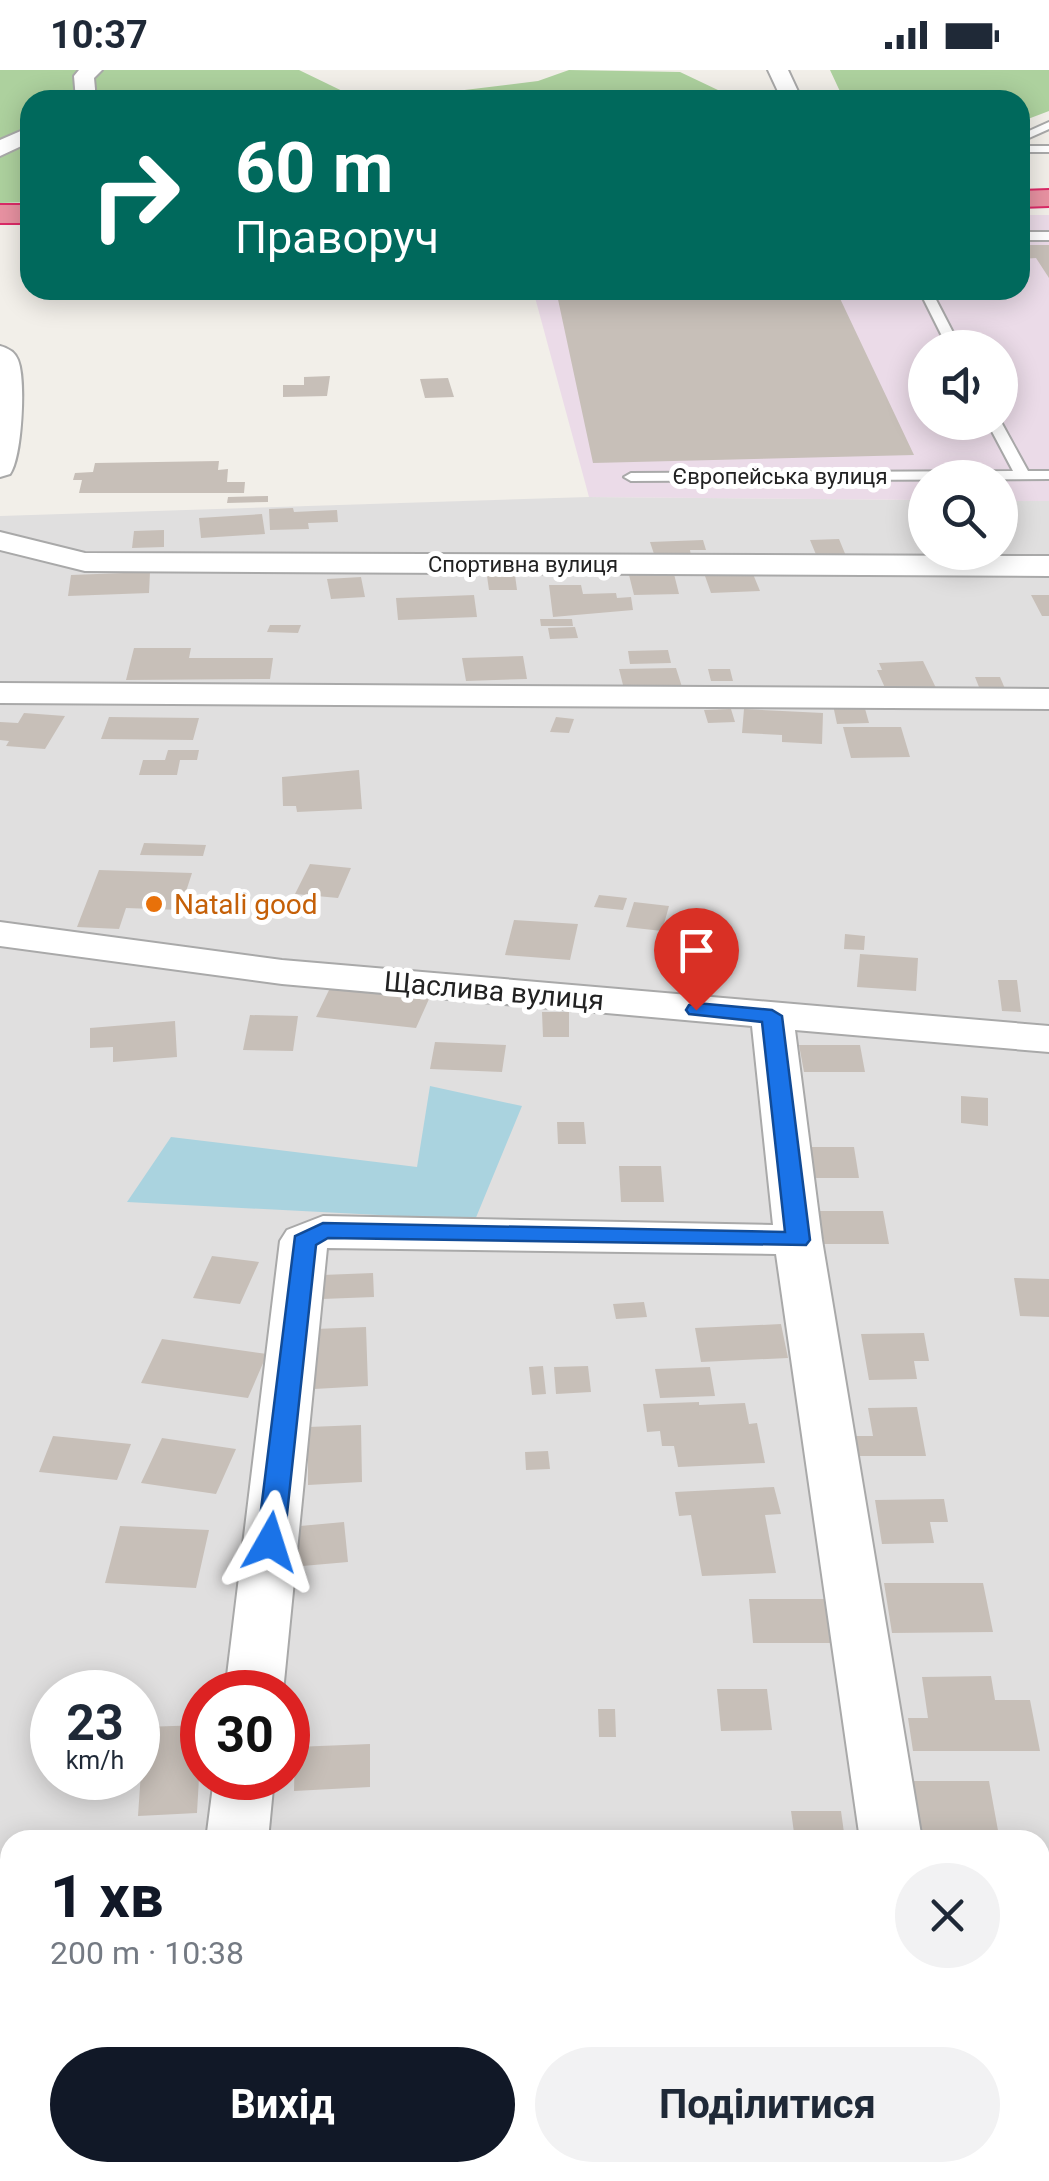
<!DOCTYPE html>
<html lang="uk">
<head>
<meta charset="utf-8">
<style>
  :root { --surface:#fff; --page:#f2f2f3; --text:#1f2937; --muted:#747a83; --accent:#111827 }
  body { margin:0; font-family:Roboto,sans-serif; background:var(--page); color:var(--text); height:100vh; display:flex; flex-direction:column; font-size:38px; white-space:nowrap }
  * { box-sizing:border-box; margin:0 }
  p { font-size:32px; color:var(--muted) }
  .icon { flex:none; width:55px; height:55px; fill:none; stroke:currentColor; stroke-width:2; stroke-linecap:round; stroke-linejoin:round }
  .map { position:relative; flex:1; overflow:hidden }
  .sheet { position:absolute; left:0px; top:1760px; width:1050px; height:352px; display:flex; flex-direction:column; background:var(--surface); border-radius:30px 30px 0 0; box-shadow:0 5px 25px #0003 }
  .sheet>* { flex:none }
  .hud { position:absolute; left:20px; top:20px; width:1010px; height:210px; border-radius:30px; box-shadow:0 5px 25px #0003; background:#00695c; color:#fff; overflow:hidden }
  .buttons { position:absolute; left:908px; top:260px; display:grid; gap:20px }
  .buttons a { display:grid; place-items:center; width:110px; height:110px; border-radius:50%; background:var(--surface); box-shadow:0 5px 25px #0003; font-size:50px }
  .speed { position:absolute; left:30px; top:1600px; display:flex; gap:20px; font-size:50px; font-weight:700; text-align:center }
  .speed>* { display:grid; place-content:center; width:130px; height:130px; border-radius:50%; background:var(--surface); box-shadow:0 5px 25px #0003; line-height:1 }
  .speed small { font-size:25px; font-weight:400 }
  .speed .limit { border:15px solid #d22; background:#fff; color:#111 }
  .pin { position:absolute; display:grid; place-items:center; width:85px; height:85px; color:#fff; margin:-102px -42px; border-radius:50% 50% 50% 0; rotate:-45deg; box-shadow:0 0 10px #0007 }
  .pin .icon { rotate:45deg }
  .me { position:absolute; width:110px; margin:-55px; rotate:6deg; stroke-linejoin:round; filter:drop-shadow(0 0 8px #0008) }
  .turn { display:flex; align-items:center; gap:35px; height:210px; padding:0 50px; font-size:45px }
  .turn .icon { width:130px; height:130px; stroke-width:2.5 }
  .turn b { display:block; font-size:70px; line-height:85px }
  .round { display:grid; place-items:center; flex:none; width:105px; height:105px; border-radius:52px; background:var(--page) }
  .head { display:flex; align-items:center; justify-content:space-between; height:170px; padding:0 50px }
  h1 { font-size:60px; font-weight:700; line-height:75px; color:var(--accent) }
  .button { display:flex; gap:20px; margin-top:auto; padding:20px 50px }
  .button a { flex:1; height:115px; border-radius:60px; background:var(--accent); color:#fff; font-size:40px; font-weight:700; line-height:115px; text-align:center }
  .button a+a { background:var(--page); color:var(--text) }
  .status { display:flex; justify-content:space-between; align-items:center; height:70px; padding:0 50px; background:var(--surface); direction:ltr }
  .status svg { height:28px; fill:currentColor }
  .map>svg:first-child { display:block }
</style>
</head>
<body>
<div class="status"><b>10:37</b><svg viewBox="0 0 49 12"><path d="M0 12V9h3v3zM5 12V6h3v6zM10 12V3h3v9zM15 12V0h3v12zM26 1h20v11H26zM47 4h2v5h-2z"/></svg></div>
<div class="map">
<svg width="1049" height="2111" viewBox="0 0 1049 2111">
  <rect width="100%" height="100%" fill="#f2efe9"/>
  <path fill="#e0dfdf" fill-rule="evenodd" d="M589 427 925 430V482H1000V431H1049V2111H0V446ZM52 1622H138V1708H52ZM202 1622H288V1708H202ZM10 1770H1040V2102H10Z"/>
  <path fill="#ebdbe8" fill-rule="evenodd" d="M1020 145H1049V431H1000V408H925V430L589 427 533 220H1020ZM925 278H1000V352H925Z"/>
  <path fill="#add19e" d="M0 0H299L361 30H30V132L0 133Z
    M569 0 680 2 739 30H382L538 11Z
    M830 0H1049V41L1020 52V30H844Z"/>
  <path fill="#aad3df" d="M430 1016 522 1036 475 1150 127 1132 171 1067 417 1097Z"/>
  <path fill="#c7bfb8" d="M1020 175H1049V208L1036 188 1020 189Z
    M556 220H836L914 385 593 393Z
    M330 306 327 326 283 327V315H304V307Z
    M448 308 454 327 425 328 420 309Z
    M219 391 218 400 228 399 227 412H245L244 423H79L82 410H73L75 403 93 402 95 393Z
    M268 426V432L227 433 228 427Z
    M293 438 294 442 337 440 338 452 308 453 309 459 270 460 269 439Z
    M262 444 265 464 201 468 199 448Z
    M164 460V477L132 478 134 461Z
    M839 469 846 486 817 487 810 470Z
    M703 470 706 480H690L691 486 655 487 650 472Z
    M150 502 149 523 68 526 71 505Z
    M674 504 679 524 634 525 629 505Z
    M753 504 760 521 711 523 705 506Z
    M515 505 517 520H489L487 506Z
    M361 507 365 527 331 529 327 509Z
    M549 515H581L583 524 616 523 617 528 631 527 633 540 553 547Z
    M474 525 477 547 398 550 396 528Z
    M1031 525H1049V546H1042Z
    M540 549H572L573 556H541Z
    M270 555H301L298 563 267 562Z
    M575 557 578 568 550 569 548 558Z
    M134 578H191L189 588H273L270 609 126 610Z
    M668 580 671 593 630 594 628 581Z
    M523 586 527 609 466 611 462 588Z
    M923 591 936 618 886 620 877 600H882L879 593Z
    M676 598 682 617 624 619 619 599Z
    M708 599H730L733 611H711Z
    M975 607H1000L1006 621 981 622Z
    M833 635H864L869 653 837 654Z
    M731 639 735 652 708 653 704 640Z
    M744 639 823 643 822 674 782 672V665L742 663Z
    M24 643 65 646 45 679 6 676 9 671 0 670V652L18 653Z
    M109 647 199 648 193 670 101 669Z
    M556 647 574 649 569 663 550 662Z
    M843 657H901L910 687 851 688Z
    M168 680H199L197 690H180L177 705H139L143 690H165Z
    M359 700 362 739 297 742 296 736H283L282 707Z
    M144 773 206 775 203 786 140 785Z
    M310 794 351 798 338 828 295 824Z
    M99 800 192 803 180 840 126 838 119 859 77 857Z
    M599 825 627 828 623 840 594 837Z
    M634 832 669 836 662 861 626 857Z
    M514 850 578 854 570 890 505 885Z
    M845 864 865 866 864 880 844 879Z
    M860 884 918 888 916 921 857 917Z
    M998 910H1017L1021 942 1002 941Z
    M330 918 429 929 416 958 316 947Z
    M542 942H569V967H543Z
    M250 945 298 946 293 981 243 980Z
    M175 951 177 987 113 992V977L90 978V958Z
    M435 972 506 975 502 1002 430 999Z
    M799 975H860L865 1002H804Z
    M961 1026 988 1028V1056L961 1053Z
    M557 1052H584L586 1074H558Z
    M805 1077H854L859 1108H810Z
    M619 1096H661L664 1132H621Z
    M809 1141H883L889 1174H814Z
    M212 1186 259 1192 240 1234 193 1228Z
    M373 1203 374 1227 322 1229V1205Z
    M1014 1208 1049 1209V1247L1020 1246Z
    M644 1232 647 1247 616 1249 613 1234Z
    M781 1254 788 1288 701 1292 695 1258Z
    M366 1257 368 1316 314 1319 315 1259Z
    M924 1263 929 1291H914L917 1309 869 1310 861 1264Z
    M162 1269 267 1284 248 1328 141 1313Z
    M543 1296 546 1324 532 1325 529 1297Z
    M588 1296 591 1322 556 1324 554 1297Z
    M710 1297 715 1326 660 1328 655 1299Z
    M699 1332V1335L745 1333 749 1354 757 1353 765 1393 678 1397 674 1376H662L660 1361 647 1362 643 1334Z
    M917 1337 926 1386H858L854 1366H873L868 1338Z
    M361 1355 362 1412 308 1415V1357Z
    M53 1366 131 1374 117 1410 39 1402Z
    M162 1368 236 1379 216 1424 141 1413Z
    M548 1381 550 1399 526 1400 525 1382Z
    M774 1417 781 1444 765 1445 776 1503 702 1506 691 1445 679 1446 675 1422Z
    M944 1429 948 1452H930L934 1473 882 1474 875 1430Z
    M344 1452 348 1492 291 1497 289 1457Z
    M120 1456 209 1460 196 1518 105 1513Z
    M884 1513H983L993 1562 892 1563Z
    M749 1529H831L836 1573H753Z
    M991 1606 995 1630H1030L1040 1681H913L908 1648H928L922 1607Z
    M717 1619H767L772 1660 721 1661Z
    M598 1639H615L616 1667H599Z
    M202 1655 197 1743 138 1746 144 1657Z
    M370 1674V1717L294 1721 295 1677Z
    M906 1711H989L999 1766H915Z
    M791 1741H841L845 1770H795Z
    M348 1761V1770H276V1766Z
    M1049 2053V2111H989L987 2102H1040V2054Z"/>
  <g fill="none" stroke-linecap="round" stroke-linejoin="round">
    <g stroke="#a9a9a9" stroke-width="4">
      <path id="lane" d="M1049 52V59L1020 72V65Z
        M1020 76H1049V82H1020Z
        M1020 162H1049V170H1020Z
        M919 220H931L961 278H948Z
        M1000 350 1028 401H1049V409L631 411 624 407 631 403 1013 401 987 352Z"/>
    </g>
    <g stroke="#a9a9a9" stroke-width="4">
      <path id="street" d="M79 0H102L94 8 96 30H76L74 6Z
        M768 0H788L802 30H782Z
        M30 57V72L0 86V70Z
        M0 276C8 278 15 282 18 290 26 310 22 387 10 404L0 407Z
        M0 462 85 483 1049 486V506L85 501 0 480Z
        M0 613 1049 619V639L0 633Z
        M0 852 282 890 1049 956V982L795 960 822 1170 922 1770H860L776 1184 327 1178 283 1622H225L280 1171 287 1160 323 1146 773 1155 752 956 282 914 0 876Z
        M214 1708H274L268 1770H206Z
        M0 1994 10 1997V2057L0 2054Z
        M210 2102H294L298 2111H214Z
        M907 2102H977L978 2111H908Z"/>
    </g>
    <g stroke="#dc2a67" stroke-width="4">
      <path id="highway" d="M1049 120V136L1020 137V121Z
        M0 135H30V153H0Z"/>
    </g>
    <use href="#lane" fill="#fff" fill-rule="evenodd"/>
    <use href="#street" fill="#fff" fill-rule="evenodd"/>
    <use href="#highway" fill="#e892a2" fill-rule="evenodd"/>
  </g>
  <path fill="#1a73e8" stroke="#114b97" stroke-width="2.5" d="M696 933 772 940 782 946 810 1170 806 1175 328 1168 316 1175 284 1472 280 1479H261L257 1472 295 1166 323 1153 785 1162 762 952 689 944 686 940 689 935Z"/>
  <circle fill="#e8710a" stroke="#fff" stroke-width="4" cx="154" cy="834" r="10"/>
  <g text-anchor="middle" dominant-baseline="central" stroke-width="10" stroke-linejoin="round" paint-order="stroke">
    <g font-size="22" fill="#222" stroke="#fff">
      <text x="780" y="406">Європейська вулиця</text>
      <text x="523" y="494">Спортивна вулиця</text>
    </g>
    <g font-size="28" fill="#c56008" stroke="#fff" text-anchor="start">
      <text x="174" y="834">Natali good</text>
    </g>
    <g font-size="28" fill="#222" stroke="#fff">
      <text transform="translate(494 921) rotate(5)">Щаслива вулиця</text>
    </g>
  </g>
</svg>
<div class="buttons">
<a><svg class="icon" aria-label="sound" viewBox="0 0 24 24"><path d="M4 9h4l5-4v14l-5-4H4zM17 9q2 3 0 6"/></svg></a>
<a><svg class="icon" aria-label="search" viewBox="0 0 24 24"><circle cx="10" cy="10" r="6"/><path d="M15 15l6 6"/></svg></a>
</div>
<div class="speed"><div>23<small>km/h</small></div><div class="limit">30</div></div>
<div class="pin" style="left:696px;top:940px;background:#d93025"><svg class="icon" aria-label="arrive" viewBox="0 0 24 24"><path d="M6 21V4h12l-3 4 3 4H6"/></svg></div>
<svg class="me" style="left:270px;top:1472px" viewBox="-20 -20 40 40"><path d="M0-17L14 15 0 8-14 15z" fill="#1a73e8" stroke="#fff" stroke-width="4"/></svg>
<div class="hud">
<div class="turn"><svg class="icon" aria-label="right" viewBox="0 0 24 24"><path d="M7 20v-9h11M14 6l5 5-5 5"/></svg><div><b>60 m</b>Праворуч</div></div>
</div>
<section class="sheet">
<div class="head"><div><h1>1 хв</h1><p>200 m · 10:38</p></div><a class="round"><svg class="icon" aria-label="close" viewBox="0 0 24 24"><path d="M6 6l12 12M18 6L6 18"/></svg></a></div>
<div class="button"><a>Вихід</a><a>Поділитися</a></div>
</section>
</div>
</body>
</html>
